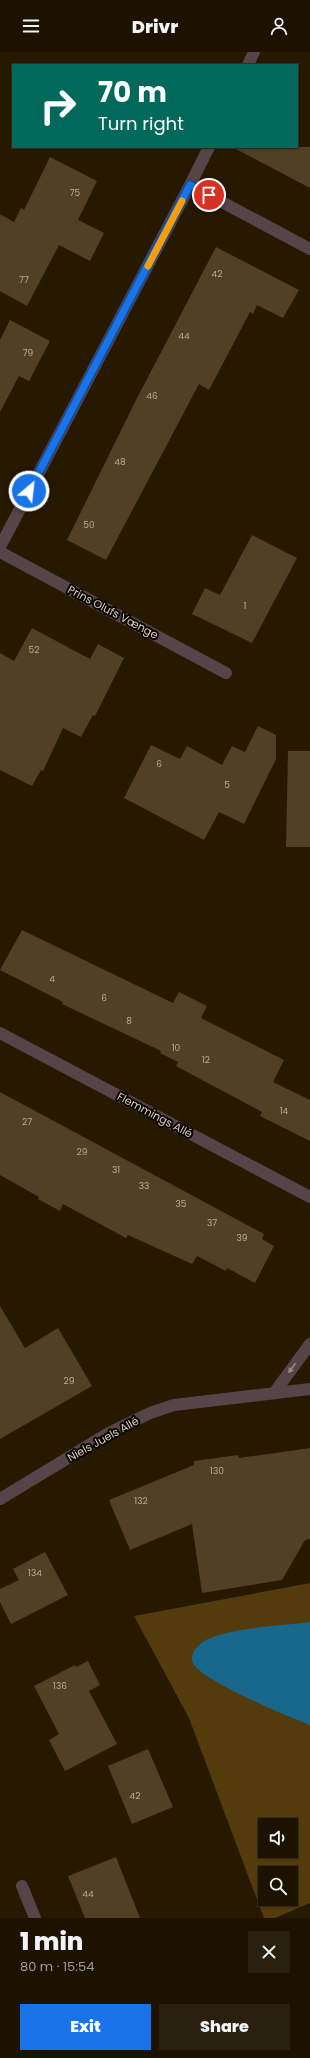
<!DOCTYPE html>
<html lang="en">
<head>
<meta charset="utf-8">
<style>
  :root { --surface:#1d1200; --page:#2a200f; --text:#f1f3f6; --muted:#a09e99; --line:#3b3222; --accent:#1a73e8 }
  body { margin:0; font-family:Poppins,sans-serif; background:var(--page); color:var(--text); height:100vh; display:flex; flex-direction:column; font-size:15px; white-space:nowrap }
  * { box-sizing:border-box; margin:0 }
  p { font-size:13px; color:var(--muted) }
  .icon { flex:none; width:22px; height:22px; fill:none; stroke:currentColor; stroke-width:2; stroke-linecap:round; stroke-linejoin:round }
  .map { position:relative; height:1866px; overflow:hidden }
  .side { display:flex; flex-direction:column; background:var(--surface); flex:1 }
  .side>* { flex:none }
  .banner { position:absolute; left:12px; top:12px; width:286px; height:84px; border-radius:0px; box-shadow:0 1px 3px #0004,0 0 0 1px var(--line); background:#00695c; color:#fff; overflow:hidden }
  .fabs { position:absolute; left:258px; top:1766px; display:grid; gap:8px }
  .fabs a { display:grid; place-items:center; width:40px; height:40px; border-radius:0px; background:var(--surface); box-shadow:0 1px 3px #0004,0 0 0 1px var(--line); font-size:20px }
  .pin { position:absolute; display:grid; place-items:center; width:34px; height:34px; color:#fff; margin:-17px; border:2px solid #fff; border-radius:50%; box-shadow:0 1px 4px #0007 }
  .me { position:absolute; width:44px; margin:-22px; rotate:28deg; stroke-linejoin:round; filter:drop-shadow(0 0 3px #0008) }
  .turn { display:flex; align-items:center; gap:14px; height:84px; padding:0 20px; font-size:18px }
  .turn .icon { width:52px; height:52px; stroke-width:2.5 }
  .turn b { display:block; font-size:28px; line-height:34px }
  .round { display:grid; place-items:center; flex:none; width:42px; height:42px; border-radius:0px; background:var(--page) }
  .summary { display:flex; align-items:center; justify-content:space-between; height:68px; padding:0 20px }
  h1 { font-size:24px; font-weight:800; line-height:30px }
  .button { display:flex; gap:8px; margin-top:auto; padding:8px 20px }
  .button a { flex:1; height:46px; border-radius:0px; background:var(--accent); color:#fff; font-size:16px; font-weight:800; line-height:46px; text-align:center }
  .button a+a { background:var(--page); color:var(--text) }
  header { display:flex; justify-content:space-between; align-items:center; height:52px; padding:0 20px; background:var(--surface); font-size:18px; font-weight:800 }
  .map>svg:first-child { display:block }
</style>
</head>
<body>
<header><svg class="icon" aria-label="menu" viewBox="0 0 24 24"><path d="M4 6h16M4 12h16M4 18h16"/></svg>Drivr<svg class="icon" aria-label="person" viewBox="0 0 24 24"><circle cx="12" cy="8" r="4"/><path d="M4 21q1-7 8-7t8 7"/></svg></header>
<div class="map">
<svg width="310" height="1866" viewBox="0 0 310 1866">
  <rect width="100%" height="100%" fill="#271800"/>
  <path fill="#533b0c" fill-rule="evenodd" d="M310 1531V1851L275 1866H264L189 1666 134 1564ZM265 1773H291V1799H265ZM265 1821H291V1847H265Z"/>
  <path fill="#19678b" d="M310 1570V1673C288 1665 206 1630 194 1613 187 1603 199 1591 208 1587 236 1575 279 1574 310 1570Z"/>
  <path fill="#514023" d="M232 95H310V136Z
    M50 105 97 129 78 168 104 181 90 209 59 193 27 254 0 239V162L14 170 21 156 24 158Z
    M216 195 299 238 283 266 257 253 253 262 250 260 209 338 199 332 106 508 67 488 136 348Z
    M10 268 50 289 29 329 19 324 0 360V288Z
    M252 483 297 506 252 591 192 562 205 536 220 543Z
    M32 576 90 607 98 592 124 606 95 664 93 663 81 685 63 676 43 719 41 718 32 734 0 718V601L14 609Z
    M258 674 276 683V707L244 772 219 760 204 788 124 746 151 693 180 707 187 694 222 713 232 694 245 700Z
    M288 699H310V795H286Z
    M22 878 173 951 179 940 207 954 201 966 284 1008 273 1030 310 1048V1089L260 1064 262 1060 176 1014 178 1010 160 1001 161 999 62 952 63 950 0 918Z
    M0 1040 264 1182 262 1187 274 1194 255 1231 227 1216 226 1219 197 1204 192 1212 128 1183 126 1186 63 1152 60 1159 38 1147 39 1145 0 1123Z
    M0 1254 25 1296 58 1276 92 1334 0 1387Z
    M310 1396V1487L305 1488 282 1528 202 1541 192 1472 130 1498 109 1448 194 1413V1409L238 1403 239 1406Z
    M45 1500 68 1543 11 1572 0 1550V1537L19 1528 13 1517Z
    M88 1609 100 1633 89 1639 117 1692 65 1719 49 1688 59 1682 34 1634 75 1613 76 1615Z
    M148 1697 173 1755 132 1772 108 1714Z
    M116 1805 140 1866H85L68 1824Z"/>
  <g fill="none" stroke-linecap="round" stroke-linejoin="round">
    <path stroke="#564548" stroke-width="12" d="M248 13 254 0
      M190 133 310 197
      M0 495 190 133 209 95
      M0 500 226 621
      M0 981 310 1145
      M274 1341 310 1292
      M0 1447 109 1381 150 1361 174 1353 310 1337
      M22 1834 35 1866"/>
  </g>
  <defs><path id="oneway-solid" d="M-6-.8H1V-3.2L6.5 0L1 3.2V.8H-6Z"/></defs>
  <use fill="#988a84" href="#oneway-solid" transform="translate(292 1316) rotate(126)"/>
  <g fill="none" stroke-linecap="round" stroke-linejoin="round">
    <g stroke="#114b97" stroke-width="10">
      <path id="route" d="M29 439 190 133 209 143"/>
    </g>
    <use href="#route" stroke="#1a73e8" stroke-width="7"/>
    <path stroke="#f59e0b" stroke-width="7" d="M148 214 182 149"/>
  </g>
  <g text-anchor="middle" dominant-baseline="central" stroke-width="4" stroke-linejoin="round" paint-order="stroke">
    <g font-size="9" fill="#b8ac99">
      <text x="75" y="141">75</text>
      <text x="217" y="222">42</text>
      <text x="24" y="228">77</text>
      <text x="184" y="284">44</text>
      <text x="28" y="301">79</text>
      <text x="152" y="344">46</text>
      <text x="120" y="410">48</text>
      <text x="89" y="473">50</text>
      <text x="245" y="554">1</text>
      <text x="34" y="598">52</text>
      <text x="159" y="712">6</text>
      <text x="227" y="733">5</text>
      <text x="52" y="927">4</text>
      <text x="104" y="946">6</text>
      <text x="129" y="969">8</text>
      <text x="176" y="996">10</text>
      <text x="206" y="1008">12</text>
      <text x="284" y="1059">14</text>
      <text x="27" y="1070">27</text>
      <text x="82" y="1100">29</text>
      <text x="116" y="1118">31</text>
      <text x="144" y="1134">33</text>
      <text x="181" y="1152">35</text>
      <text x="212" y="1171">37</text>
      <text x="242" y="1186">39</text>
      <text x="69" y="1329">29</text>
      <text x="217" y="1419">130</text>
      <text x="141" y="1449">132</text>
      <text x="35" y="1521">134</text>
      <text x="60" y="1634">136</text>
      <text x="135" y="1744">42</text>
      <text x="88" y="1842">44</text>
    </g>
    <g font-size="11" fill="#dad0c0" stroke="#0b0500">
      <text transform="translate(113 560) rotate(28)">Prins Olufs Vænge</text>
      <text transform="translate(155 1063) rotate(28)">Flemmings Allé</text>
      <text transform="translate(103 1387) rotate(-29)">Niels Juels Allé</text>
    </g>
  </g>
</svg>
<div class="fabs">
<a><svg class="icon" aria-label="sound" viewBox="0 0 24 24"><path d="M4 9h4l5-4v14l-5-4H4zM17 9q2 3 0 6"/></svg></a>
<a><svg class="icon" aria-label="search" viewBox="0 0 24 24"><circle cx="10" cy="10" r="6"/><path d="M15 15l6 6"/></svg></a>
</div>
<div class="pin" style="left:209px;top:143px;background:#d93025"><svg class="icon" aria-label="arrive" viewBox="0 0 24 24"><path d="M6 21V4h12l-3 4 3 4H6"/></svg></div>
<svg class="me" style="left:29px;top:439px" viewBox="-20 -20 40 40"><circle r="17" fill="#1a73e8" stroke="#fff" stroke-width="3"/><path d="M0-11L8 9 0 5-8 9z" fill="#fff"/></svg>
<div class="banner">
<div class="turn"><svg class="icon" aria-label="right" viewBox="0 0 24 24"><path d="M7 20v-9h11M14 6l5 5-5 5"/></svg><div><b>70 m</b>Turn right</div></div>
</div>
</div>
<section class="side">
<div class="summary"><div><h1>1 min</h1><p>80 m · 15:54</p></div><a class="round"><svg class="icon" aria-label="close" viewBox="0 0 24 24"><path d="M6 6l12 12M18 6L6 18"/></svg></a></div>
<div class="button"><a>Exit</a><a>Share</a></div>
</section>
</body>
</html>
